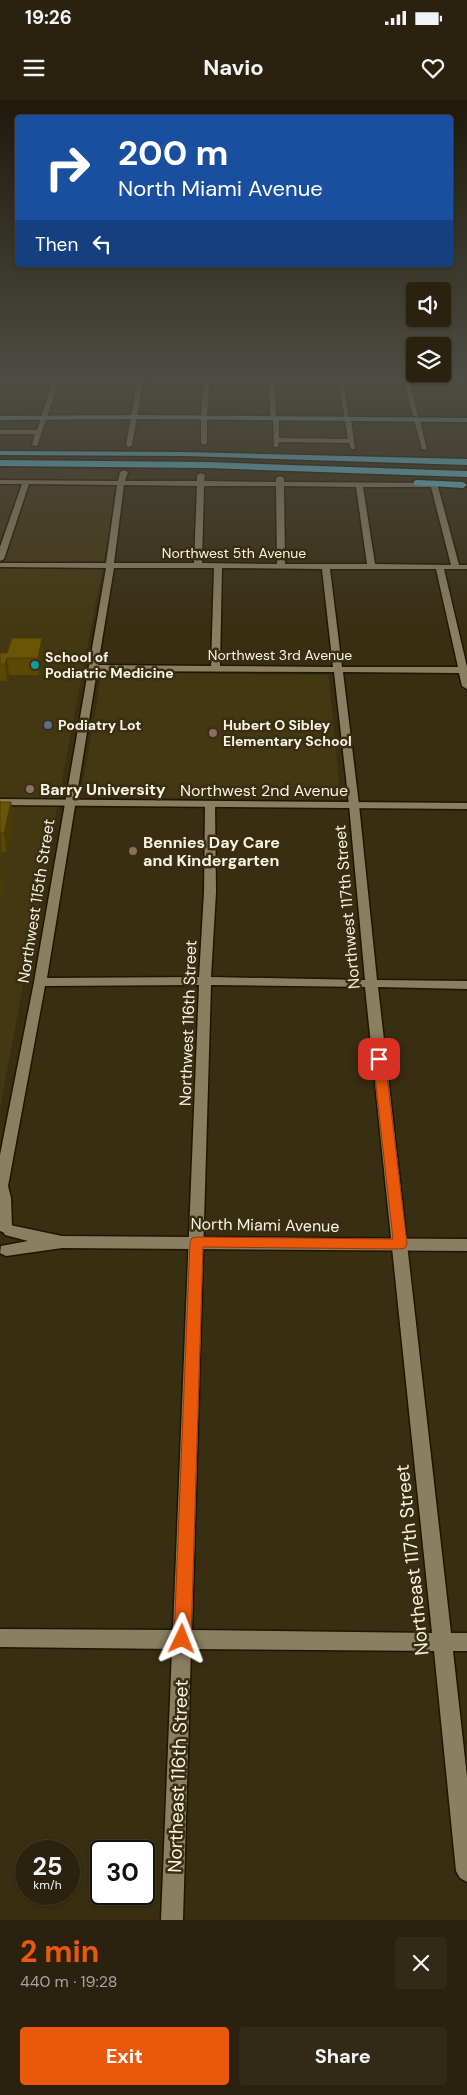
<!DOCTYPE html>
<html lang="en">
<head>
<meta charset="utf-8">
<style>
  :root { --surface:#2a220e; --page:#322a17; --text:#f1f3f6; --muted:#a5a49e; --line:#463f2e; --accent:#ea580c }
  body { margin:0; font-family:"DM Sans",sans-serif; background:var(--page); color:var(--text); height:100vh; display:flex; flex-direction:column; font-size:19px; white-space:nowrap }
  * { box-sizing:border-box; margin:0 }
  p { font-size:16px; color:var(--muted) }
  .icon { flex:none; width:28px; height:28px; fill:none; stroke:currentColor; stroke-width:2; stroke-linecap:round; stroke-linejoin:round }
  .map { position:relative; height:1820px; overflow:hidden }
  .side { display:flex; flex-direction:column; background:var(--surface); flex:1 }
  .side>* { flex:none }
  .hud { position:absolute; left:15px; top:15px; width:438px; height:152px; border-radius:5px; box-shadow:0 1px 4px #0004,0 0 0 1px var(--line); background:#1a4fa0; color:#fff; overflow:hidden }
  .controls { position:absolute; left:406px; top:182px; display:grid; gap:10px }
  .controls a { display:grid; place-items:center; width:45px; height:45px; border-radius:5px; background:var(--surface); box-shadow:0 1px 4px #0004,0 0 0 1px var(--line); font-size:25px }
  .speed { position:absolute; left:15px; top:1740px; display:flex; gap:10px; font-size:25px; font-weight:700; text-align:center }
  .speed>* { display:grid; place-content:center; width:65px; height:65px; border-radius:50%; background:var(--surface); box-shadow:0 1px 4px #0004,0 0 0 1px var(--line); line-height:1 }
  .speed small { font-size:12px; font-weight:400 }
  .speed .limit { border:2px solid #111; border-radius:8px; background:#fff; color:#111 }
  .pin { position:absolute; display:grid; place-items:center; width:42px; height:42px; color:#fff; margin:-21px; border-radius:10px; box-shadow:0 2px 8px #0006 }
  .me { position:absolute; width:55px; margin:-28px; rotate:2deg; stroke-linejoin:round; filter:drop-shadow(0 0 4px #0008) }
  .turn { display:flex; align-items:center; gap:18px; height:105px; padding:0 20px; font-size:22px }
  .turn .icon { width:65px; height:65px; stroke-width:2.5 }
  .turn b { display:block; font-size:35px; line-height:42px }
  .then { display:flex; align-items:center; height:48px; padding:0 20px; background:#0003; gap:10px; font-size:19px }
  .round { display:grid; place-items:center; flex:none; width:52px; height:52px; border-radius:5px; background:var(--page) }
  .overview { display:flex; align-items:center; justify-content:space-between; height:85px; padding:0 20px }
  h1 { font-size:30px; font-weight:700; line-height:38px; color:var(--accent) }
  .cta { display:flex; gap:10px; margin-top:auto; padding:10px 20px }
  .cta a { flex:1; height:58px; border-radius:5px; background:var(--accent); color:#fff; font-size:20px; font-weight:700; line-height:58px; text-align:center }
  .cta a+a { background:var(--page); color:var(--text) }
  .status { display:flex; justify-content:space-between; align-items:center; height:35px; padding:0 25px; background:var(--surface); direction:ltr }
  .status svg { height:14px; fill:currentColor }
  header { display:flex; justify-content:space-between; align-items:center; height:65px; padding:0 20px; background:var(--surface); font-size:22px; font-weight:700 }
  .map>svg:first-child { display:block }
</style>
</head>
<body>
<div class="status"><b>19:26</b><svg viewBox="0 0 49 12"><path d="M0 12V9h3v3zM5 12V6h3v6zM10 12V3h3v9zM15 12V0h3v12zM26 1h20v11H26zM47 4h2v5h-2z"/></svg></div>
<header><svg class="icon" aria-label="menu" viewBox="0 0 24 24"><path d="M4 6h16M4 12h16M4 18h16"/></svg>Navio<svg class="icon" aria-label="heart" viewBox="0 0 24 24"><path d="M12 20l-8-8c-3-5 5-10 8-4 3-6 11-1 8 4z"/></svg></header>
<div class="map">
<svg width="467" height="1820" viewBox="0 0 467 1820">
  <rect width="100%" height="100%" fill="#382e12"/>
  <path fill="#443813" d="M0 368 121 370 0 1008Z
    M108 573 326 575 329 578 340 694 332 699 115 697 86 693 82 688 101 577Z"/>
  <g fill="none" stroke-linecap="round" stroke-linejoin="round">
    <g stroke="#1f1600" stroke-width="3">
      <path id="minor" d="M54 278H60L37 346 32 345 35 334H0V330H37Z
        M138 278H144L132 345 129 347 126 345Z
        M204 278H210L207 315 204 317 201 315Z
        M269 278H275L276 315 273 317 270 315Z
        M338 278H344L348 317 351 319 355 349H351L349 343 279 342 278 347H274L273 319 276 317 279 319V338L348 339Z
        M403 278H409L418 317 413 316Z
        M204 317 207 319V343L204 345 201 343V319Z
        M417 318 420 320 427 350 422 349 414 320Z
        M124 370 128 372 125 381H197V375L201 373 205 375 204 381 276 382V378L280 376 284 378V382L437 383 459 465H467V469H444L467 567V589L462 586 459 573 343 572 359 705 377 880 467 881V889L378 887 451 1533H467V1551H453L467 1677V1782L460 1778 456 1771 434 1551 191 1549 183 1820H161L172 1549 0 1547V1529L173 1530 199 885 45 886 8 1086 11 1098 12 1127 10 1131 5 1133 0 1131V1055L34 882 106 468 0 467V463H106L117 385 29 384 4 459 0 461V447L22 384H0V380L118 381 120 372ZM124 385 197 386 194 463H114ZM204 386H276L277 464 202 463ZM284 386 356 387 367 464H285ZM363 387H431L451 465 375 464ZM114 468H214L211 566 98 565ZM222 468 322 469 333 567 220 566ZM330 469H436L458 567H342ZM97 571 334 572 349 705 365 880 211 877 216 792 215 704 210 701 205 704 204 792 199 877 47 878ZM211 885 365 887 432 1533 192 1530Z"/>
    </g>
    <g stroke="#1f1600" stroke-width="3">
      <path id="tertiary" d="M0 699 467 703V709L0 705Z
        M10 1125 62 1136 467 1139V1151L62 1148 6 1156 0 1153 1 1146 28 1141 5 1135 3 1131 5 1127Z"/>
    </g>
    <g stroke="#1f1600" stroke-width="3">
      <path id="primary" d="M143 315 467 318V322L143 319 0 320V316Z"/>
    </g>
    <g stroke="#1f1600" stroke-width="3">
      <path id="motorway" d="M0 351 184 352 467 359V365L184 356 0 355Z
        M0 360 207 362 467 371V377L207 368 0 366Z
        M417 380 463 382 467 385 463 388 414 385V381Z"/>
    </g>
    <use href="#minor" fill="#8a7f60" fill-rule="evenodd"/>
    <use href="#tertiary" fill="#8a7f60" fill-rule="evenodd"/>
    <use href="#primary" fill="#72acb2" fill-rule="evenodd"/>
    <use href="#motorway" fill="#62cae9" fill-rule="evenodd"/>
  </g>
  <path fill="#5b4804" d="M0 553 44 556 39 575H9L7 581H0Z
    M0 699 1 702H11L13 721 6 752H2L1 760Z"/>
  <path fill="#4a3b04" d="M42 538 44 556 39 575 38 558Z
    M7 558 9 575 7 581 5 564Z
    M11 702 13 721 6 752 4 733Z
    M0 733 2 752 1 760 0 756Z
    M1 771 3 788 0 803V777Z"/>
  <path fill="#6a5405" stroke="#4a3b04" d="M12 538H42L38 558H7L5 564H0V553H7Z
    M0 702H11L4 733H0Z"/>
  <linearGradient id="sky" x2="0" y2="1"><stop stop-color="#1f190a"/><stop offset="0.52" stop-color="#4d4c44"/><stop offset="1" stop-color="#4d4c44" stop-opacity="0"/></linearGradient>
  <rect width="467" height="533" fill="url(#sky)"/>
  <path fill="#ea580c" stroke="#983908" d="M379 955 385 959 407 1144 405 1148 400 1149 203 1147 191 1539 189 1545 182 1547 176 1545 174 1539 190 1142 192 1138 197 1137 393 1139 373 959Z"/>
  <circle fill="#0f9aa8" stroke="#382e12" stroke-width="2" cx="35" cy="565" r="5"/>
  <circle fill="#5c6f8a" stroke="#382e12" stroke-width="2" cx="48" cy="625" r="5"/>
  <g fill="#8d6e63" stroke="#382e12" stroke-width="2">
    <circle cx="213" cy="633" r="5"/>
    <circle cx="30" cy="689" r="5"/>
    <circle cx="133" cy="751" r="5"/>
  </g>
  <g text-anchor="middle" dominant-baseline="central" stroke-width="5" stroke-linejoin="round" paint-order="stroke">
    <g font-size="14" fill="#f9f3e3" stroke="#382e12">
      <text x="234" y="453">Northwest 5th Avenue</text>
      <text x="280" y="555">Northwest 3rd Avenue</text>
    </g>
    <g font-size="14" font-weight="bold" fill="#f9f3e3" stroke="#382e12" text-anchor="start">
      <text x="45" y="557">School of<tspan x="45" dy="16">Podiatric Medicine</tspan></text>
      <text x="58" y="625">Podiatry Lot</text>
      <text x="223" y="625">Hubert O Sibley<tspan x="223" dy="16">Elementary School</tspan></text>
    </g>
    <g font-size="16" font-weight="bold" fill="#f9f3e3" stroke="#382e12" text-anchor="start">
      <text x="40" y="689">Barry University</text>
      <text x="143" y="742">Bennies Day Care<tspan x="143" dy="18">and Kindergarten</tspan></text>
    </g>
    <g font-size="16" fill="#f9f3e3" stroke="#382e12">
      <text x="264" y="690">Northwest 2nd Avenue</text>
      <text transform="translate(36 801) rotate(-81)">Northwest 115th Street</text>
      <text transform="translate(347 807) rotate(-95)">Northwest 117th Street</text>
      <text transform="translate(188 923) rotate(-88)">Northwest 116th Street</text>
      <text transform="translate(265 1125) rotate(1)">North Miami Avenue</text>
    </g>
    <g font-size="19" fill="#f9f3e3" stroke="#382e12">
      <text transform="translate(412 1460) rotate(-96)">Northeast 117th Street</text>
      <text transform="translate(178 1676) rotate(-88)">Northeast 116th Street</text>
    </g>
  </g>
</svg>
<div class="controls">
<a><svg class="icon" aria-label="sound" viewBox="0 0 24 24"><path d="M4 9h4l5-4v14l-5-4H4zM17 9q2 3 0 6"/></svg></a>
<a><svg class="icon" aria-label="layers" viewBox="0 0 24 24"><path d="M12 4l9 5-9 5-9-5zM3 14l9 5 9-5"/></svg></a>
</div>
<div class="speed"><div>25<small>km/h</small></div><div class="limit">30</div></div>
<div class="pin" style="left:379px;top:959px;background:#d93025"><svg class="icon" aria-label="arrive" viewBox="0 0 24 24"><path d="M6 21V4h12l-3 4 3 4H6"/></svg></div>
<svg class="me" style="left:182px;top:1539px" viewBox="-20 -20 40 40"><path d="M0-17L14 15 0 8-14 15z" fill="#ea580c" stroke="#fff" stroke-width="4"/></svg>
<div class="hud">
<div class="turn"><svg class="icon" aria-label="right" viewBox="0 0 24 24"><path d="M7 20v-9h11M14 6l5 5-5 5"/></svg><div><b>200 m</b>North Miami Avenue</div></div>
<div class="then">Then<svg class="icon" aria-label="left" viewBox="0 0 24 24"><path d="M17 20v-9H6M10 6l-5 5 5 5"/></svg></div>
</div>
</div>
<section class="side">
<div class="overview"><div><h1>2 min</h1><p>440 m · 19:28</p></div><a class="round"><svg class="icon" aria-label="close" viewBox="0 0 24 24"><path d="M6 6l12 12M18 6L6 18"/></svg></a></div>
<div class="cta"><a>Exit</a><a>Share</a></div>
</section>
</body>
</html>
